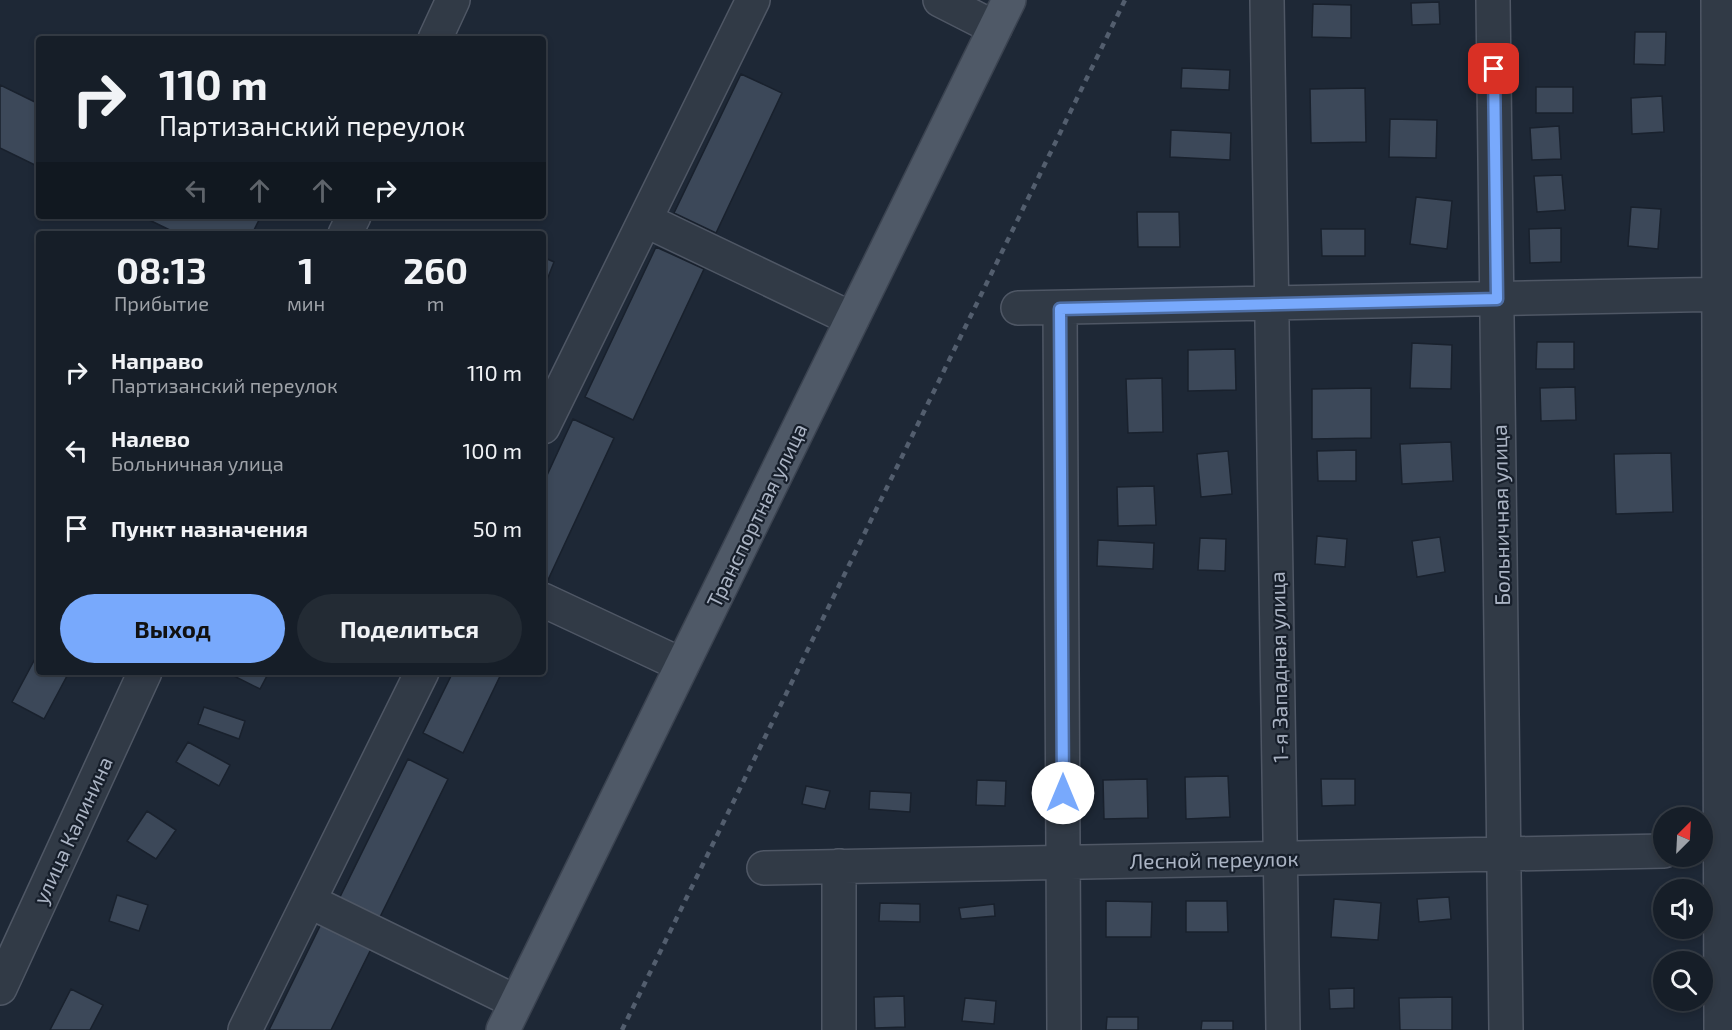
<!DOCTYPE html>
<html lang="ru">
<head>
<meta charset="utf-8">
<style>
  :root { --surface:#161e28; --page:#232b34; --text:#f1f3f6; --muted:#9ea2a8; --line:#353c45; --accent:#78a9fc }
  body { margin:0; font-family:"Exo 2",sans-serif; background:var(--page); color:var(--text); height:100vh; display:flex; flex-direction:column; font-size:22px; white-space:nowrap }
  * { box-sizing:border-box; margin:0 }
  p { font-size:20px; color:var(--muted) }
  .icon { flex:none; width:33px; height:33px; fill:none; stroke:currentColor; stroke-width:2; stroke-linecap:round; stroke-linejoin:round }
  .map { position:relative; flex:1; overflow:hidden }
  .sheet { position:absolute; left:36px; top:231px; width:510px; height:444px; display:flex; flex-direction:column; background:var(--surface); border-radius:6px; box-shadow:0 3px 9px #0003,0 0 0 2px var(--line) }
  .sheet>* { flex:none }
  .top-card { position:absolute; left:36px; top:36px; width:510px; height:183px; border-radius:6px; box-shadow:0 3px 9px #0003,0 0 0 2px var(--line); background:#161e28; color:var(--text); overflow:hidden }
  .needle { width:39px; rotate:24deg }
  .tools { position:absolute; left:1653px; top:807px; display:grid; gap:12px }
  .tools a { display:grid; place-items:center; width:60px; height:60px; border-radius:50%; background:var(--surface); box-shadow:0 3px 9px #0003,0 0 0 2px var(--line); font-size:30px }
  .pin { position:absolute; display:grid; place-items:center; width:51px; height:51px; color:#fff; margin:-26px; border-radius:12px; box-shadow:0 3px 9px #0006 }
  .me { position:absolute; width:66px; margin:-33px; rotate:0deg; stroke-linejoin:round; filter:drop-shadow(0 0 4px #0008) }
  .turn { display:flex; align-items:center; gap:21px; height:126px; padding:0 24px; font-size:27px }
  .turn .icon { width:78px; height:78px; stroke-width:2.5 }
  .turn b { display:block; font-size:42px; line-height:51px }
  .lanes { display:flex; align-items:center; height:57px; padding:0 24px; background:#0003; justify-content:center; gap:30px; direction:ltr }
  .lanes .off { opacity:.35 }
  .eta { display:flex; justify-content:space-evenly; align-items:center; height:102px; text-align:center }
  .eta b { font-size:36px; font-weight:700; line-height:42px }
  .button { display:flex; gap:12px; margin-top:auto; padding:12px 24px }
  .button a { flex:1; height:69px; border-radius:36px; background:var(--accent); color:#111; font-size:24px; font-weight:700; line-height:69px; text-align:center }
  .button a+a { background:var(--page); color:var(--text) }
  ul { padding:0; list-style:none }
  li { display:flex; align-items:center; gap:18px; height:78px; padding:0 24px }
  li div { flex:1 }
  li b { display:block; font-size:22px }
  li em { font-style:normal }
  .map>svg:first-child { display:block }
</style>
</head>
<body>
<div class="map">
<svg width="1732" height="1030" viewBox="0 0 1732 1030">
  <rect width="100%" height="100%" fill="#1e2836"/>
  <path fill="#3c4859" stroke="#19212d" stroke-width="1.5" d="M1439 2 1440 24 1412 25 1411 3Z
    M1313 4 1351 5V38L1312 37Z
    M1635 32H1666L1665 65 1634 64Z
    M1182 68 1230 70 1229 90 1181 88Z
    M741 74 782 93 716 233 674 213Z
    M0 85 39 104V167L0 148Z
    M1536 87H1573V113H1536Z
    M1365 88 1366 142 1311 143 1310 89Z
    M1662 96 1664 132 1632 134 1631 98Z
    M1390 119 1437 120 1436 158 1389 157Z
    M1559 126 1561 159 1532 160 1530 128Z
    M1171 130 1231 133 1230 160 1170 157Z
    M1562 175 1565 210 1537 212 1534 176Z
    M1416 197 1452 201 1447 249 1410 244Z
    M1631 207 1661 209 1658 249 1628 246Z
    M1137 212H1179L1180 247H1138Z
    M141 216H261L252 234H178Z
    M1561 228V262L1530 263 1529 229Z
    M1321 229H1365V256H1322Z
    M656 247 704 269 633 420 585 397Z
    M543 257 554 262 543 290Z
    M1537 342H1574V369H1536Z
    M1412 343 1452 345 1451 389 1410 388Z
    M1235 349 1236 390 1188 391V350Z
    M1162 378 1163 432 1128 433 1126 379Z
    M1575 387 1576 420 1541 421 1540 388Z
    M1371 388V438L1312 439V389Z
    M573 419 614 438 547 582 543 580V484Z
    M1451 442 1453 481 1402 484 1400 444Z
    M1356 450V481H1318L1317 451Z
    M1228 451 1232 494 1201 497 1197 454Z
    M1671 453 1673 512 1616 514 1614 454Z
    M1154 486 1156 525 1118 526 1117 487Z
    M1317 536 1347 539 1345 567 1315 564Z
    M1440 537 1445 572 1417 577 1412 541Z
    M1200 538 1226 539 1225 571 1198 570Z
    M1098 540 1154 543 1153 569 1097 566Z
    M36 657 39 659V672L68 674 44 719 12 702Z
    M226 672H269L260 689Z
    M453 672H502L463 753 423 733Z
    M204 707 245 721 239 739 198 724Z
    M188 742 230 765 219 786 176 762Z
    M408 759 448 779 378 921 338 901Z
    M1228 776 1230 817 1186 819 1185 777Z
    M1147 779 1148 818 1104 819 1103 780Z
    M1321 779H1355V805L1322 806Z
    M977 780 1006 781 1005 806 976 805Z
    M806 786 830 791 825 809 802 804Z
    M870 791 911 793 910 812 869 809Z
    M147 811 176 830 156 859 127 841Z
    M117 895 148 905 139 931 109 921Z
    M1449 897 1451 919 1419 922 1417 899Z
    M1334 899 1381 903 1378 940 1331 937Z
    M1106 901 1152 902 1151 937H1106Z
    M1186 901H1227L1228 932H1186Z
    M880 903 920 904V922L879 921Z
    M994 904 995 916 961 919 959 908Z
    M323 920 373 945 331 1030H269Z
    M1354 988V1008L1330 1009 1329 989Z
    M71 989 103 1005 90 1030H50Z
    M904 996 905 1027 875 1028 874 997Z
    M1452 997V1030H1400L1399 998Z
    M965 998 996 1001 994 1024 962 1021Z
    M1107 1017H1138V1030H1106Z
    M1202 1021H1233V1030H1201Z"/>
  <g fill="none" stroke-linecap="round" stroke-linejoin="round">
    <g stroke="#4f5765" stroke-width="36">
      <path id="minor" d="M940 0 995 28
        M1267 0 1283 1030
        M1493 0 1506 1030
        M1718 0 1721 1030
        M435 39 453 0
        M645 220 852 319
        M345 234 354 216
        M1018 308 1732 294
        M1060 309 1064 1030
        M543 427 753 0
        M543 600 682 665
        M839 866V1030
        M764 868 1664 851
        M309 901 516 1002
        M0 988 145 672
        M245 1030 422 672"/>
    </g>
    <g stroke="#3b4350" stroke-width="36">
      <path id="major" d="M503 1030 1009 0"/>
    </g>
    <use href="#minor" stroke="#313a46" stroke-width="33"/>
    <use href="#major" stroke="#4f5967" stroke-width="33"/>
    <path stroke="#535e6e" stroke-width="4.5" stroke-dasharray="6 6" stroke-linecap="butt" d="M622 1030 1125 0"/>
  </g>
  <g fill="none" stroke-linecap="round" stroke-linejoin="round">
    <g stroke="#4e6ea4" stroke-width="15">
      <path id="route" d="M1063 793 1060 309 1497 299 1494 69"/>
    </g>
    <use href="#route" stroke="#78a9fc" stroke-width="10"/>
  </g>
  <g text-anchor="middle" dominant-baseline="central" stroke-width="4.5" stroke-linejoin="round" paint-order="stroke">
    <g font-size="21" fill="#abb4c4" stroke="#171f2b">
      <text transform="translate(756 515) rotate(-64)">Транспортная улица</text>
      <text transform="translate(1500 515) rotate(-91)">Больничная улица</text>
      <text transform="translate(1278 667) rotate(-91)">1-я Западная улица</text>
      <text transform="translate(72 830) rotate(-65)">улица Калинина</text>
      <text transform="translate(1214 859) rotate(-1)">Лесной переулок</text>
    </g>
  </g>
</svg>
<div class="tools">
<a><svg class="needle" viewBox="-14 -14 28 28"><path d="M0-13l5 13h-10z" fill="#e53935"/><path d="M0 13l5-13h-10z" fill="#9ea2a8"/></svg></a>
<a><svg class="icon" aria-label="sound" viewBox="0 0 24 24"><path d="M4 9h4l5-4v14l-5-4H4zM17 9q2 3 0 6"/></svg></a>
<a><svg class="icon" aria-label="search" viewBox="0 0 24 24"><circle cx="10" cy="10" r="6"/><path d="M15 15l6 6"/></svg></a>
</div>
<div class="pin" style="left:1494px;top:69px;background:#d93025"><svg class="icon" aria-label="arrive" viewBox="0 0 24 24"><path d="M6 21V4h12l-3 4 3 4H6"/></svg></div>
<svg class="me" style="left:1063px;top:793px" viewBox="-20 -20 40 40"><circle r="19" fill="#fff"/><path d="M0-13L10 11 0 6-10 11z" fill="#78a9fc"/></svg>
<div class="top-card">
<div class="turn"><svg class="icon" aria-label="right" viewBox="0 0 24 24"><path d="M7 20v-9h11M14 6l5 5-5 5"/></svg><div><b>110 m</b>Партизанский переулок</div></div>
<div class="lanes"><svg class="icon off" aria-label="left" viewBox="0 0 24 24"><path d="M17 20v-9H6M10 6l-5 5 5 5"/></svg><svg class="icon off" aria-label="ahead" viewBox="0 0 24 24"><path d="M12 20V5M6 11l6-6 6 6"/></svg><svg class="icon off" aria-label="ahead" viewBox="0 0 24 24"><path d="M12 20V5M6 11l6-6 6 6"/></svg><svg class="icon" aria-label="right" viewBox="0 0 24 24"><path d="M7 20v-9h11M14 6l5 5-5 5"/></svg></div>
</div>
<section class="sheet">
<div class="eta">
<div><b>08:13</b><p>Прибытие</p></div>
<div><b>1</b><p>мин</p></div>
<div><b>260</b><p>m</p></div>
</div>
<ul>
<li><svg class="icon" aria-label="right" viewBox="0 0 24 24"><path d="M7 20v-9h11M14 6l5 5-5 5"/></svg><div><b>Направо</b><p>Партизанский переулок</p></div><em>110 m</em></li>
<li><svg class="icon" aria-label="left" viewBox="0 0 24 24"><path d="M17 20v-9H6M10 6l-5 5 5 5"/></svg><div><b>Налево</b><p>Больничная улица</p></div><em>100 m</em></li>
<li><svg class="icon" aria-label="arrive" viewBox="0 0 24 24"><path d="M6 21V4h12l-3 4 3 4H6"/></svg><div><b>Пункт назначения</b></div><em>50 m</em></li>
</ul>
<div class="button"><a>Выход</a><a>Поделиться</a></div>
</section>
</div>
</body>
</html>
